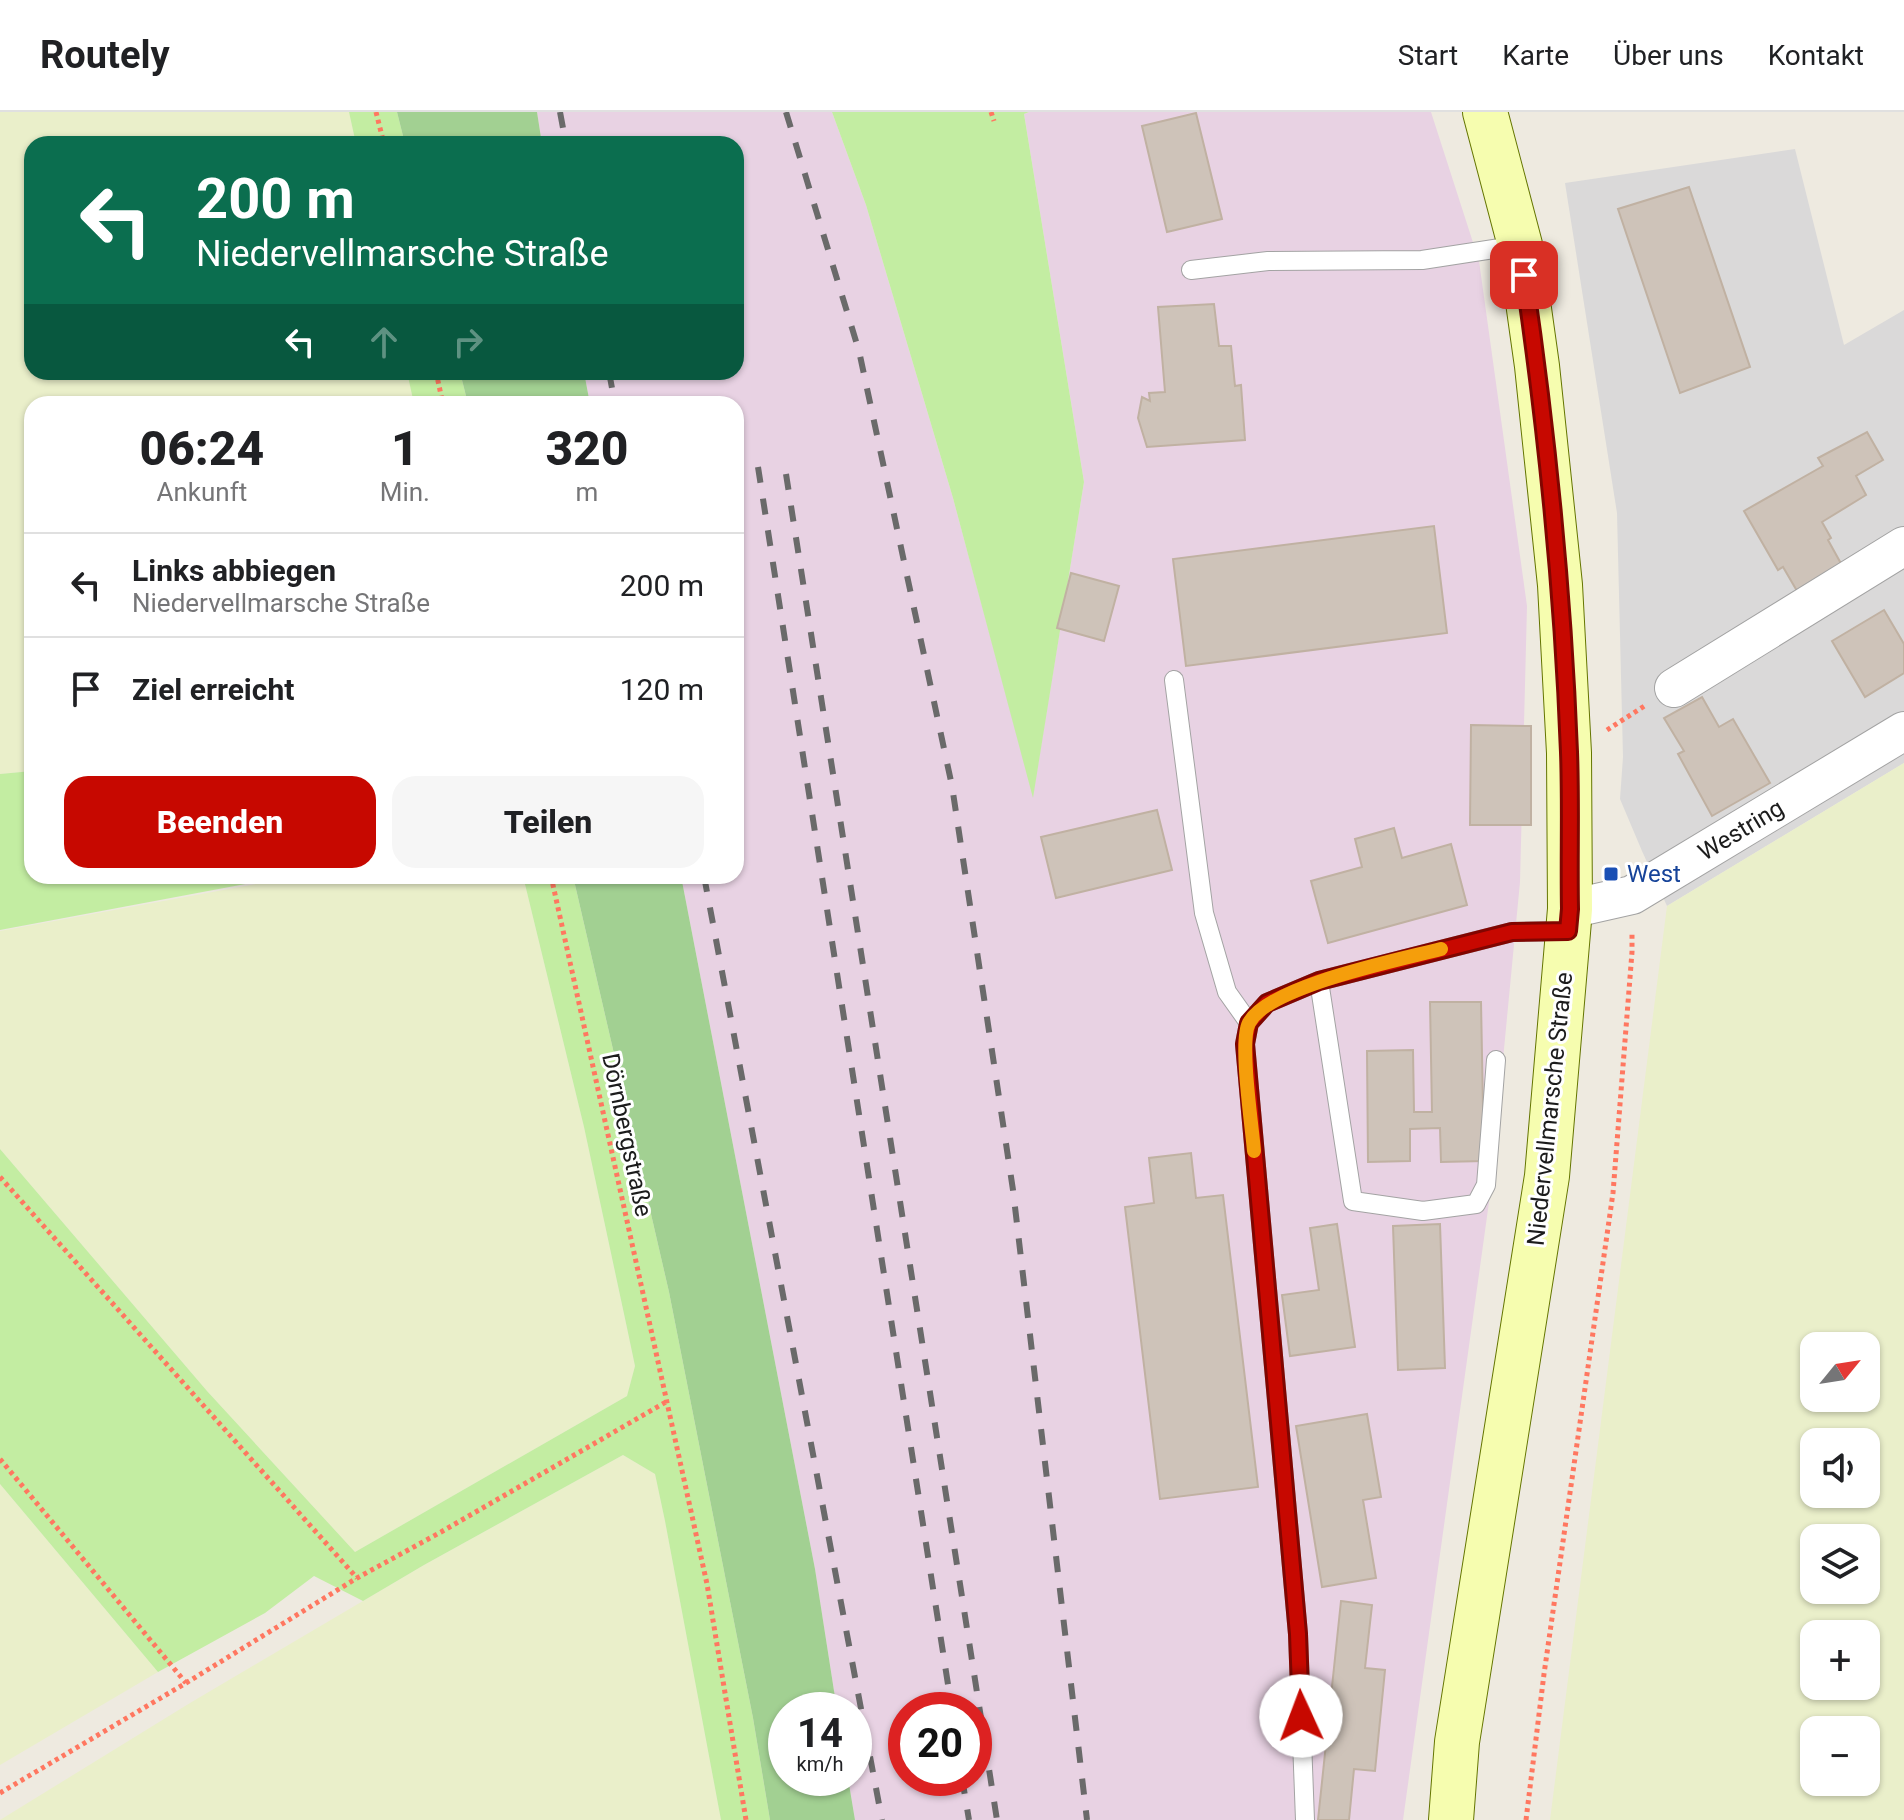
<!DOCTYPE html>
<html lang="de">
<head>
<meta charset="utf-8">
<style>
  :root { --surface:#fff; --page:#f6f6f6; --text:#202124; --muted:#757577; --line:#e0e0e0; --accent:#c70800 }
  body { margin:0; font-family:Roboto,sans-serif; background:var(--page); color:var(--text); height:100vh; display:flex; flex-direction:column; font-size:30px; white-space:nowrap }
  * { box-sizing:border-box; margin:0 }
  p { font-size:26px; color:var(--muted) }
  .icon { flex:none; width:44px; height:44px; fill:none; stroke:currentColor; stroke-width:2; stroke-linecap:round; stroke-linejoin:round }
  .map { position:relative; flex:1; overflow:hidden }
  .sheet { position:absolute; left:24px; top:284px; width:720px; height:488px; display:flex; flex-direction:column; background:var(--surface); border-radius:24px; box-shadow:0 2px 6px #0004 }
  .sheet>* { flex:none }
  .top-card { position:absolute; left:24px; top:24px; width:720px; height:244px; border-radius:24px; box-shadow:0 2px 6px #0004; background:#0b6e4f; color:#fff; overflow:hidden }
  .needle { width:52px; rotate:60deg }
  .controls { position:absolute; left:1800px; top:1220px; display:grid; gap:16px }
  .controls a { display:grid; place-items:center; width:80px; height:80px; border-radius:16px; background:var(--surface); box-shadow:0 2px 6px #0004; font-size:40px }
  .speed { position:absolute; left:768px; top:1580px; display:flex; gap:16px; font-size:40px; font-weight:700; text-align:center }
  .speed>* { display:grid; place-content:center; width:104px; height:104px; border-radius:50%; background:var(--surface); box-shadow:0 2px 6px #0004; line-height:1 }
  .speed small { font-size:20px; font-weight:400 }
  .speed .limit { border:12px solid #d22; background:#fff; color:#111 }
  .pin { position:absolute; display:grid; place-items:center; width:68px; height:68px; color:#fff; margin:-34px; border-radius:16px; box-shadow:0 4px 12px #0006 }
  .me { position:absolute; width:88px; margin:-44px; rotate:358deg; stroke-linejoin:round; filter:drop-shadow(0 0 6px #0008) }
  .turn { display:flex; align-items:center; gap:28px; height:168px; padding:0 40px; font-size:36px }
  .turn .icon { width:104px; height:104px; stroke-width:2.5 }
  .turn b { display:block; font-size:56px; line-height:68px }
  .lanes { display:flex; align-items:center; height:76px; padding:0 40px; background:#0003; justify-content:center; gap:40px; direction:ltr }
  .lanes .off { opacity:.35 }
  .eta { display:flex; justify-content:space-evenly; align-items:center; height:136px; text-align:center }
  .eta b { font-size:48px; font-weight:800; line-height:56px }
  .primary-button { display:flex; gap:16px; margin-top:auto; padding:16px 40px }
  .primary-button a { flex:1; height:92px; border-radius:24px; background:var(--accent); color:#fff; font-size:32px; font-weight:800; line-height:92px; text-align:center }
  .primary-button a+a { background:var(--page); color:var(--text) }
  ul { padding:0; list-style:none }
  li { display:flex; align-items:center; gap:24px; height:104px; padding:0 40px; border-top:2px solid var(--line) }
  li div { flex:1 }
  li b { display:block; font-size:30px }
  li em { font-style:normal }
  header { display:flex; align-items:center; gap:48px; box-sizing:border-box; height:112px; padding:0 40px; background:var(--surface); border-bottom:2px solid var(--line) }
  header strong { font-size:38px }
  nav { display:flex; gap:44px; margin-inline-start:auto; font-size:28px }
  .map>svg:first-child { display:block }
</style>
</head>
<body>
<header>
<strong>Routely</strong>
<nav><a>Start</a><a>Karte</a><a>Über uns</a><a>Kontakt</a></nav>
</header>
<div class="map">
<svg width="1904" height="1708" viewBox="0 0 1904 1708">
  <rect width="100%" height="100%" fill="#eeeae0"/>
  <path fill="#dad9d9" d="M1795 37 1844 233 1904 198V651L1667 794 1642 739 1620 687 1623 645 1617 401 1565 71Z"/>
  <path fill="#e8d2e3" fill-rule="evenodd" d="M537 0H832L866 93 953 386 1033 683 1084 370 1024 2 1029 0H1431L1479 149 1527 494 1520 770 1490 1083 1403 1708H855L848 1666H854V1598H837L815 1457 681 764H736V292H590L584 260H736V32H542ZM906 1598H974V1666H906Z"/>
  <path fill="#eaefca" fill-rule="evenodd" d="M0 0H349L356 32H32V260H407L414 292H32V659L0 662Z
    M1904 651V1708H1550L1667 794ZM1814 1234H1866V1286H1814ZM1814 1330H1866V1382H1814ZM1814 1426H1866V1478H1814ZM1814 1522H1866V1574H1814ZM1814 1618H1866V1670H1814Z
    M299 764H523L584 1015 635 1254 627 1284 355 1440 207 1279 0 1037V819Z
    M623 1343 655 1362 665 1409 721 1708H0L190 1591 424 1453Z
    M0 1372 158 1560 0 1653Z"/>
  <path fill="#c3eda2" d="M349 0H397L405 32H356Z
    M832 0H1029L1024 2 1084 370 1033 686 953 386 866 93Z
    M407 260H460L468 292H414Z
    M32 659V764H288L0 818V662Z
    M523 764H573L669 1180 753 1606 770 1708H721L665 1409 655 1362 623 1343 424 1453 363 1489 314 1464 265 1501 158 1560 0 1372V1037L207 1279 355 1440 627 1284 635 1254 627 1216 584 1015Z"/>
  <path fill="#a2d092" d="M397 0H537L542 32H405Z
    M460 260H584L590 292H468Z
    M573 764H681L815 1457 837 1598H786V1666H848L855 1708H770L753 1606 669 1180Z"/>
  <path fill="#cec3b9" stroke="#c0b1a2" stroke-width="2" d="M1196 1 1222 107 1167 120 1142 14Z
    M1689 75 1750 255 1680 281 1618 97Z
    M1214 192 1219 234H1231L1235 274 1241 273 1245 328 1147 335 1138 306 1142 285 1150 289 1149 281 1165 280 1158 195Z
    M1867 320 1883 348 1856 364 1866 383 1822 410 1831 426 1828 428 1844 457 1800 484 1783 455 1778 458 1744 399 1823 354 1818 346Z
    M1434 414 1447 521 1186 554 1173 447Z
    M1071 461 1119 474 1104 529 1057 516Z
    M1884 498 1904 532V561L1865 585 1832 529Z
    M1702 585 1719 615 1733 607 1770 671 1712 704 1678 642 1684 639 1664 606Z
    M1471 613 1531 614V713H1470Z
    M1157 698 1172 758 1056 786 1041 725Z
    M1394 716 1402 746 1451 732 1467 793 1328 831 1311 769 1362 755 1355 727Z
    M1430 890H1481L1484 1049 1441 1050 1440 1016 1410 1017V1049L1368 1050 1367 939 1413 938 1414 1000H1432Z
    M1191 1041 1196 1086 1223 1083 1258 1375 1160 1387 1125 1095 1154 1091 1149 1046Z
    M1337 1112 1355 1235 1290 1244 1282 1183 1319 1178 1310 1116Z
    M1440 1112 1445 1256 1398 1258 1393 1114Z
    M1367 1302 1381 1385 1363 1388 1376 1466 1322 1475 1296 1314Z
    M1341 1489 1372 1493 1365 1556 1385 1558 1375 1659 1354 1657 1349 1708H1318Z"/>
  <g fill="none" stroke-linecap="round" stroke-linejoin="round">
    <g stroke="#a3a3a3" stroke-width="20">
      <path id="service" d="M1191 158 1268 149 1422 148 1520 133
        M1174 568 1204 801 1227 880 1249 911
        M1319 869 1353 1089 1423 1099 1476 1092 1486 1073 1496 948
        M1305 1708 1298 1522 1245 932 1249 911 1267 891 1319 869 1512 820 1568 819"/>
    </g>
    <g stroke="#a3a3a3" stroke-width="40">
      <path id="minor" d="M1674 576 1904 434
        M1570 797 1632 783 1904 619"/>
    </g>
    <g stroke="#647500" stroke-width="46">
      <path id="secondary" d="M1451 1708 1457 1630 1547 1064 1570 797 1569 641 1560 473 1537 254 1520 133 1485 0"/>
    </g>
    <path stroke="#ff7760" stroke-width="5" stroke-dasharray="4 4" stroke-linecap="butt" d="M376 0 384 32
      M991 0 994 9
      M436 260 443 292
      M1607 618 1646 593
      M551 764 707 1472 746 1708
      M0 1065 357 1466
      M0 1347 186 1571
      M0 1681 186 1571 357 1466 441 1420 666 1290
      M1526 1708 1544 1562 1613 1081 1632 840V820"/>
    <use href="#service" stroke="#fff" stroke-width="18"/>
    <use href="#minor" stroke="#fff" stroke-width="38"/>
    <use href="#secondary" stroke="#f6fdaf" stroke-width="44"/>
    <path stroke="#6a6a6a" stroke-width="6" stroke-dasharray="16 16" stroke-linecap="butt" d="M560 0 566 32
      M786 0 859 239 952 674 1013 1078 1087 1708
      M609 260 615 292
      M758 355 952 1598
      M786 362 997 1708
      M704 764 882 1708
      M962 1666 969 1708"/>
  </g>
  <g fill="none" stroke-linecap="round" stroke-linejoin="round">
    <g stroke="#810500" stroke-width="20">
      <path id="route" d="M1301 1604 1298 1522 1245 932 1249 911 1267 891 1319 869 1512 820 1568 819 1570 797C1569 745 1571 692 1569 640 1563 480 1547 321 1524 163"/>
    </g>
    <use href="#route" stroke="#c70800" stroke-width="14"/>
    <path stroke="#f59e0b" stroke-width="14" d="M1254 1039C1252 1014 1239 929 1249 911 1268 874 1399 848 1441 837"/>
  </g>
  <rect fill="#1a4fb4" stroke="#fff" stroke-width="3" x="1603" y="754" width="16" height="16" rx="4"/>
  <g text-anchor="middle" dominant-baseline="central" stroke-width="6" stroke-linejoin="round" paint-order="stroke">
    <g font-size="24" fill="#1c1c1c" stroke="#fff">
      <text transform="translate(1741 718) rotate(-31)">Westring</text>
      <text transform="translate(1550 997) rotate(-84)">Niedervellmarsche Straße</text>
      <text transform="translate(627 1023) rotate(78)">Dörnbergstraße</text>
    </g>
    <g font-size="24" fill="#164399" stroke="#fff" text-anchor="start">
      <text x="1627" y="762">West</text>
    </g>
  </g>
</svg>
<div class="controls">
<a><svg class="needle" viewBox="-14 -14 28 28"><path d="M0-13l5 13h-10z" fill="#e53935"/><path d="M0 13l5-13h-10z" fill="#757577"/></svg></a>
<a><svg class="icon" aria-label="sound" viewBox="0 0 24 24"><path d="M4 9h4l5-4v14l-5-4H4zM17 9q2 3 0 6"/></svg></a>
<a><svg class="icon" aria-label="layers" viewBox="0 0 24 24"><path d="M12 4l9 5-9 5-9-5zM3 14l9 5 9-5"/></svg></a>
<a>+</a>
<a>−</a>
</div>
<div class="speed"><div>14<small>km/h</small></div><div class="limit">20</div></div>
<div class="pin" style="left:1524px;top:163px;background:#d93025"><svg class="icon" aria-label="arrive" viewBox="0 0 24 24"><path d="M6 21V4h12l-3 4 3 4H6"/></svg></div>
<svg class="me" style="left:1301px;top:1604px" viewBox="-20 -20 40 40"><circle r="19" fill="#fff"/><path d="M0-13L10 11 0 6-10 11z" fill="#c70800"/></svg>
<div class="top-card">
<div class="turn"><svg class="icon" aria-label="left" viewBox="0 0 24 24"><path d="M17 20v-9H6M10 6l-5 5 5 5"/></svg><div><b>200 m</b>Niedervellmarsche Straße</div></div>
<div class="lanes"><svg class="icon" aria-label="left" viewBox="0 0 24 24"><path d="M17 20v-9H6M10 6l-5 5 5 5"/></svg><svg class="icon off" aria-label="ahead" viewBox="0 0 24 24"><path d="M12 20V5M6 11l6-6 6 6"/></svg><svg class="icon off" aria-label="right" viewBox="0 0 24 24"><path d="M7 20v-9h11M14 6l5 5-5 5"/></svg></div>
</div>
<section class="sheet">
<div class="eta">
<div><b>06:24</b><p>Ankunft</p></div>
<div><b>1</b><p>Min.</p></div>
<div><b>320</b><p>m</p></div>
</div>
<ul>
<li><svg class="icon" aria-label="left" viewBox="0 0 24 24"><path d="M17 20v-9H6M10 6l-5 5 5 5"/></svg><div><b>Links abbiegen</b><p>Niedervellmarsche Straße</p></div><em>200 m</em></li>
<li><svg class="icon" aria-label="arrive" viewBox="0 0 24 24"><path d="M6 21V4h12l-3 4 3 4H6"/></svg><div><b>Ziel erreicht</b></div><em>120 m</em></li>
</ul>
<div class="primary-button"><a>Beenden</a><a>Teilen</a></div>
</section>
</div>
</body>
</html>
